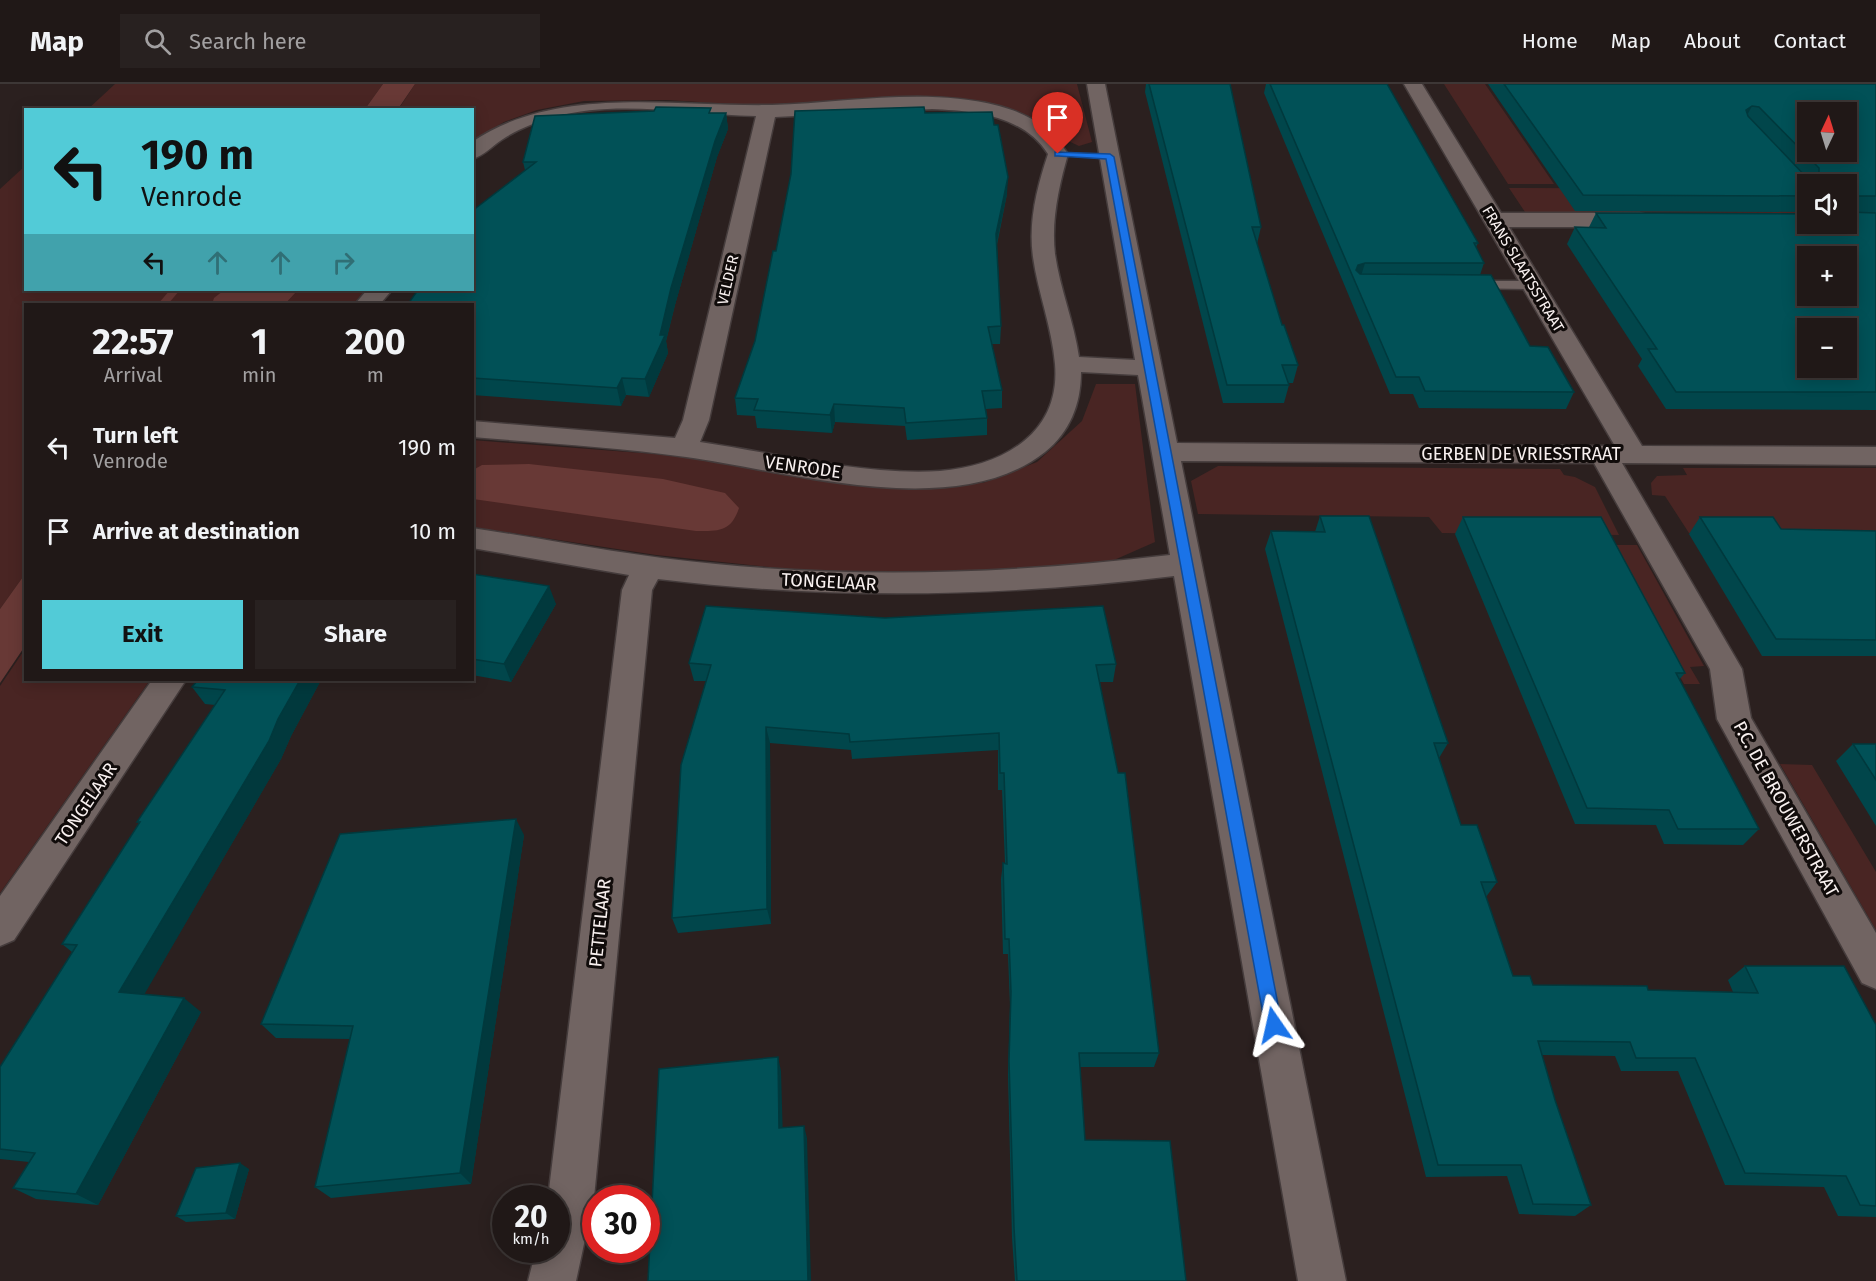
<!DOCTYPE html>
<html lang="en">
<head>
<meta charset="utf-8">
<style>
  :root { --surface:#201817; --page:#282120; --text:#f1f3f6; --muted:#a2a0a1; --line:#3d3736; --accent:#52cbd7 }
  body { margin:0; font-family:"Fira Sans",sans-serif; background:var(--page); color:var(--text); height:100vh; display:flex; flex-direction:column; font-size:22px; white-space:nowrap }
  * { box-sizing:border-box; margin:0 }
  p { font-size:20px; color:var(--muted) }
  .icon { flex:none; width:33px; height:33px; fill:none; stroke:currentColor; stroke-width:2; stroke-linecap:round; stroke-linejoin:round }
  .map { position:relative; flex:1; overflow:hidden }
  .side { position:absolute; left:24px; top:219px; width:450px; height:378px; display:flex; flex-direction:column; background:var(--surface); border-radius:0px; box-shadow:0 3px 15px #0003,0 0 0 2px var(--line) }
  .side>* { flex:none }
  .guide { position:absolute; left:24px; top:24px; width:450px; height:183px; border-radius:0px; box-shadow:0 3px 15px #0003,0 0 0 2px var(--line); background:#52cbd7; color:#111; overflow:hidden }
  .needle { width:39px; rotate:4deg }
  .controls { position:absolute; left:1797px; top:18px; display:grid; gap:12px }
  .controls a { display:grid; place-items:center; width:60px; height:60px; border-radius:0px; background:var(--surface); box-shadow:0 3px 15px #0003,0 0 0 2px var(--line); font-size:30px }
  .speed { position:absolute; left:492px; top:1101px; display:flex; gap:12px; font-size:30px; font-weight:700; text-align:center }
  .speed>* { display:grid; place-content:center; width:78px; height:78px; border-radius:50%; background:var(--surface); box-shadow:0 3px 15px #0003,0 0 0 2px var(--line); line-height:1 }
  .speed small { font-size:15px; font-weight:400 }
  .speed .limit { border:9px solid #d22; background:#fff; color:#111 }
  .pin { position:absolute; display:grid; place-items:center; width:51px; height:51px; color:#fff; margin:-62px -26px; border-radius:50% 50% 50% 0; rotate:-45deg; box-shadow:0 0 6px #0007 }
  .pin .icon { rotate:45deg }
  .me { position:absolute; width:66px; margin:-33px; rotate:349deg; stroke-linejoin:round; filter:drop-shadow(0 0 4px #0008) }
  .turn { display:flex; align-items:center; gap:21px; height:126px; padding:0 18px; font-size:27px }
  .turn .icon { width:78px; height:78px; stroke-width:2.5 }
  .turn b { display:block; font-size:42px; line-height:51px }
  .lanes { display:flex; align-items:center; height:57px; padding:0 18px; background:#0003; justify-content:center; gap:30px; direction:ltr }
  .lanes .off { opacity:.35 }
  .eta { display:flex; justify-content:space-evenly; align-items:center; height:102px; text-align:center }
  .eta b { font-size:36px; font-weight:700; line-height:42px }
  .cta { display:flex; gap:12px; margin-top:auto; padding:12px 18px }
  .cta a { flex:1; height:69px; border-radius:0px; background:var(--accent); color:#111; font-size:24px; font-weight:700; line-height:69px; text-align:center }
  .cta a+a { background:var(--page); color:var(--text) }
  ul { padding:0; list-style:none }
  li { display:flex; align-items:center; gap:18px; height:84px; padding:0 18px }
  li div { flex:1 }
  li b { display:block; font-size:22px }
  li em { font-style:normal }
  header { display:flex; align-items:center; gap:36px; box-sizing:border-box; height:84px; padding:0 30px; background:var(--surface); border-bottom:2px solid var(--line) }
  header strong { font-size:28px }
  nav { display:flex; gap:33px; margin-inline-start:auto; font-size:21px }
  .search { width:420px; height:54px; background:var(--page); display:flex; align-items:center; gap:15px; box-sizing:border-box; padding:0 21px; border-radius:0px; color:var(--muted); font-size:22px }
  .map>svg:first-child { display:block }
</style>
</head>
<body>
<header>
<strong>Map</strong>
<div class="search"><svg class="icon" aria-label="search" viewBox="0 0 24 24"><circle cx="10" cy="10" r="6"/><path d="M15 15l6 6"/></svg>Search here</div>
<nav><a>Home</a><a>Map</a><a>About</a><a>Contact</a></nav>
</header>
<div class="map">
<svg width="1876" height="1197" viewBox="0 0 1876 1197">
  <rect width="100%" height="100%" fill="#2b201f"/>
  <path fill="#492523" d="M115 0H383L365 25 87 26Z
    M415 0H1077L1092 58 1079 62 1064 55 1060 46 997 23 747 21 667 16 584 17 537 26 504 38 477 54 473 60 472 26H398Z
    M1444 0H1485L1554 100H1508Z
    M25 82 26 206H224L215 214 212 220H26L25 490 0 525V105Z
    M1509 104 1789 105 1805 123 1797 129 1525 128Z
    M298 206H366L353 220H285Z
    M1096 300H1135L1155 458 1105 480 892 491 798 486 656 471 473 443 472 356 680 372 877 399H983L1037 378 1082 337Z
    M1218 382 1560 385 1564 391 1575 393 1595 403 1619 451 1442 449 1429 433 1198 430 1191 397Z
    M1683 384H1876V450L1689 449 1665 412 1652 411 1651 399 1657 392 1687 391Z
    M1610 461H1637L1704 582 1690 583 1700 600H1684Z
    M25 565 26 596H150L0 809V602Z
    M1780 680 1812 681 1876 788V846Z"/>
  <path fill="#683936" d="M383 0H415L398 25H365Z
    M224 206H298L285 220H212L214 214Z
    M529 380 663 395 725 409 739 424C731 448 719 447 696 447L473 415V386L482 381Z
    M25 490V562L0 599V525Z"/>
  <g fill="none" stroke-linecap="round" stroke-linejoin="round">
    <path fill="#683936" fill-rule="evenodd" d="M170 206H180L168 220H158Z"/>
    <g stroke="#453c3c" stroke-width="3">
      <path id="lane" d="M1470 197H1533L1540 201 1533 205 1465 204 1463 201 1465 198Z"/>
    </g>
    <g stroke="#453c3c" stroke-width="3">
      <path id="street" d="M1087 0H1105L1177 359 1615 362 1404 0H1422L1501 129H1639L1647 131 1650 136 1647 141 1639 143H1509L1642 362 1876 363V381L1622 379 1742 585 1751 634 1876 849V905L1862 899 1722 644 1717 635 1710 585 1594 379 1181 377 1346 1197H1298L1174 492C1001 513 830 516 658 495L652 506 594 1114 576 1197H528L536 1166H556V1114H548L622 506 629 491 472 464V444C553 456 634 473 716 480 867 495 1019 489 1170 471L1138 291 1081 288C1081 320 1070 348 1045 368 956 439 789 387 686 373 616 363 543 359 472 353V337L675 354 683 336 756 32C689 31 620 15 554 33 536 38 518 45 503 55 493 61 484 72 472 75V58C557 0 674 23 772 21 847 19 925 3 999 22 1029 30 1051 44 1068 70 1059 102 1051 136 1055 170 1060 205 1074 238 1079 273L1135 276ZM932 25C974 27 1023 31 1048 70 1037 103 1028 138 1033 173 1038 209 1052 243 1055 280 1061 350 1002 382 940 387 866 392 775 369 700 358L709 336 775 33Z
        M367 206H392L380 220H355Z
        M152 596H186L14 856 0 862V812Z"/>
    </g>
    <use href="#lane" fill="#716462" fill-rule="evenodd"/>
    <use href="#street" fill="#716462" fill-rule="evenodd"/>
  </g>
  <path fill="#01464b" d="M1146 0H1230L1261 143 1257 160 1282 241 1298 281 1293 299H1288L1289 301 1284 319H1223L1145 8Z
    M1266 0H1387L1478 159 1476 163 1484 179 1480 191 1530 262 1574 308 1566 325 1419 324 1413 310H1390L1264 9Z
    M1488 0H1876V326L1666 325 1638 282 1642 275 1567 160 1575 143H1589L1596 129 1846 140V100L1808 112V128L1575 127Z
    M712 29H726L728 45 717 73 675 221 666 257 668 269 649 313 626 311 621 322 472 311V220L525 86 523 78Z
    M925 29 1007 110 997 161 1001 242 1000 260H992L1002 306V324L986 325 987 334V351L907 356 905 342 835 338 832 349 757 344 755 332 737 331 735 314 755 257 776 167 791 90Z
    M1320 432 1448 659 1439 674 1461 741 1497 798 1486 813 1513 892 1533 901 1648 906 1733 908 1728 896 1745 882 1876 941V1133L1838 1132 1824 1103 1725 1101 1678 987H1621L1615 972 1542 971 1555 1016 1591 1121 1575 1132 1519 1130 1507 1092 1426 1093 1265 465 1271 447 1315 448Z
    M1463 433 1685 589 1679 596 1759 745 1743 761 1664 760 1656 741 1575 740 1455 450Z
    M1700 433 1781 445 1876 447V572H1762L1689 450Z
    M472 490 556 520 511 598 472 591Z
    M689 579 1116 580 1113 598H1100L1159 969 1154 983H1080L1085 1056 1186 1197H1015L1012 1154 1008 990 1010 922 1008 870H1003L1001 795 1003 779H1005L1002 706H998V666L852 675 851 666 770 659 771 840 678 849 672 834 706 597H694Z
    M321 596 291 652 281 675 144 910 201 928 98 1121 36 1115 13 1104 29 1078 0 1075V983L72 868 62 860 139 739 137 738 215 621 205 620 192 603Z
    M1853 660H1876V742L1836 677Z
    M524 751 471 1100 331 1114 315 1103 350 955 276 954 261 940Z
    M249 1085 235 1135 186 1138 176 1132Z"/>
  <path fill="#01393d" d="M1752 22 1744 37 1746 26Z
    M726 29 728 45 717 73 675 221 666 257 668 269 649 313 645 295 660 251 671 204 715 57Z
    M1008 93 1007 110 995 167 996 150Z
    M1854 121 1846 133V123Z
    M1365 179 1360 195H1353L1358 181Z
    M622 294 626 311 621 322 617 304Z
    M834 320 835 338 832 349 830 331Z
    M549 502 556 520 511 598 504 580Z
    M300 596H321L291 652 281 675 137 923 119 908Z
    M766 643 770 659 771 840 767 825Z
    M516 735 524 751 471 1100 460 1089Z
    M184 914 201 928 98 1121 76 1110Z
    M778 973 781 987 783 1056 779 1044Z
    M804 1042 807 1054 811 1197H808Z
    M240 1079 249 1085 235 1135 226 1129Z"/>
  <path fill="#015157" stroke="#01393d" stroke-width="1.5" fill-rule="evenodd" d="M1149 0H1230L1261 143H1252L1282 241H1284L1298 281H1282L1289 301H1227Z
    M1270 0H1387L1478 159H1474L1484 179H1365L1358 181 1356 186 1360 190 1491 191 1530 262 1548 263 1574 308 1425 307 1419 293H1396Z
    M1504 0H1876V112H1855L1854 121 1846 123V100H1808V112L1583 111ZM1752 22 1759 23 1819 84V100L1811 98 1748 32 1746 26ZM1808 28H1846V68H1808Z
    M656 23 711 24 709 29H726L715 57 671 204 660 251H665L645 295 622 294 617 304 472 294V220H408L418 206H472V128L476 124 536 78H523L535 32 654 27Z
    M924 23 925 29 992 28 994 41H998L1008 93 996 150 1001 242 988 243 1002 306 982 307 987 334 906 339 904 324 834 320 830 331 754 326 758 315 735 314 755 257 773 167H776L791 90 795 27Z
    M1846 125 1848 128 1876 129V308H1676L1648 265H1657L1575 143 1606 144 1596 129 1808 130V140H1846ZM1808 172H1846V212H1808ZM1808 244H1846V284H1808Z
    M1320 432H1369L1448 659H1434L1461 741H1477L1497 798H1481L1513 892H1530L1533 901 1647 902 1648 906 1758 909 1745 882H1844L1876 941V1122L1860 1121 1846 1092 1745 1089 1695 974H1636L1630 958 1538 957 1555 1016 1591 1121 1533 1120 1521 1081H1438L1271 447 1325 448Z
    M1463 433H1601L1685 589H1676L1759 745H1678L1669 726 1587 724Z
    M1700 433H1773L1781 445 1876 447V556L1776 555Z
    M472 490 549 502 504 580 472 575Z
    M706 522 885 534 1103 522 1116 580 1096 581 1118 689H1125L1159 969H1079L1085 1056 1170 1057 1186 1197H1017L1014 1144 1009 977 1011 908 1009 855H1005L1003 779 1007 780 1004 689H1000L999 649 850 658 849 650 766 643 767 825 672 834 681 681 711 581 689 579Z
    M198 596H300L278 635 269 657 119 908 184 914 76 1110 13 1104 35 1069 0 1065V983L77 861 62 860 140 738H137L225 606 192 603Z
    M1853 660H1876V696Z
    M516 735 460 1089 315 1103 353 942 261 940 340 750Z
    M778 973 779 1044 804 1042 808 1197H648L659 985Z
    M240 1079 226 1129 176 1132 196 1084Z"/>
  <path fill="#1a73e8" stroke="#114b97" stroke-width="1.5" d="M1055 68 1110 70 1114 73 1282 941 1280 947 1274 949 1268 947 1265 941 1106 75 1058 72H1055Z"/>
  <g text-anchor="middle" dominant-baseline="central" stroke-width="6" stroke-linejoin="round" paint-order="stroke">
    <g font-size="15" fill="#f8f0ef" stroke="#100b0a">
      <text transform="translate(1523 185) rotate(59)">FRANS SLAATSSTRAAT</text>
      <text transform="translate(728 196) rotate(-77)">VELDER</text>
    </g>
    <g font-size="18" fill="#f8f0ef" stroke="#100b0a">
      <text x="1521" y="370">GERBEN DE VRIESSTRAAT</text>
      <text transform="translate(803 383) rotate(8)">VENRODE</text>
      <text transform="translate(829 498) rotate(3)">TONGELAAR</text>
      <text transform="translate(86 720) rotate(-56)">TONGELAAR</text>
      <text transform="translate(1786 725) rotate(61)">P.C. DE BROUWERSTRAAT</text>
      <text transform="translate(600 839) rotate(-84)">PETTELAAR</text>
    </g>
  </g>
</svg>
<div class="controls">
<a><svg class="needle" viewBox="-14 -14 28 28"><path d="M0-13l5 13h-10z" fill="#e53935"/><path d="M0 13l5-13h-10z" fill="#a2a0a1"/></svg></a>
<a><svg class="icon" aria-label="sound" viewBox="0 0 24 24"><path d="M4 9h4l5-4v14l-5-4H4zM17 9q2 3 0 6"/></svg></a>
<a>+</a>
<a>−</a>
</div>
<div class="speed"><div>20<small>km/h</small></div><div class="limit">30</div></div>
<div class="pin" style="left:1058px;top:70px;background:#d93025"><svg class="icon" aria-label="arrive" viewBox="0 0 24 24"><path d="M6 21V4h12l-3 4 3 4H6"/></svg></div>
<svg class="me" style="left:1274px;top:941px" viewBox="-20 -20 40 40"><path d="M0-17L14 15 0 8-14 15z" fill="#1a73e8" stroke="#fff" stroke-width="4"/></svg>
<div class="guide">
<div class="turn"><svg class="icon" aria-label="left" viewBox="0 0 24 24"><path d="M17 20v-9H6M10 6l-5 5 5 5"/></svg><div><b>190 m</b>Venrode</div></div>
<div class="lanes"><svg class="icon" aria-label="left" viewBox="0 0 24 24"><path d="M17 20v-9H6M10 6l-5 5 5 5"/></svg><svg class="icon off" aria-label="ahead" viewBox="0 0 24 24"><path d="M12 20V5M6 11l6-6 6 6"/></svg><svg class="icon off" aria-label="ahead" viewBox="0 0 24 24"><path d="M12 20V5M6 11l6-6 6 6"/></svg><svg class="icon off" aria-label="right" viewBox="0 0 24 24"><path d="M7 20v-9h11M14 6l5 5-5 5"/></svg></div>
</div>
<section class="side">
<div class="eta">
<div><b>22:57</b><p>Arrival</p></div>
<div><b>1</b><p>min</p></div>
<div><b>200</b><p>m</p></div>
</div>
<ul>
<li><svg class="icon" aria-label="left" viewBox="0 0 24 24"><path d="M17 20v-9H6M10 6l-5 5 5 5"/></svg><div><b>Turn left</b><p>Venrode</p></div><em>190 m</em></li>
<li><svg class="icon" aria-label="arrive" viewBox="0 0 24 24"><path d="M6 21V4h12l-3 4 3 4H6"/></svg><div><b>Arrive at destination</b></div><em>10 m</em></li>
</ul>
<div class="cta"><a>Exit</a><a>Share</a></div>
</section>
</div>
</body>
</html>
